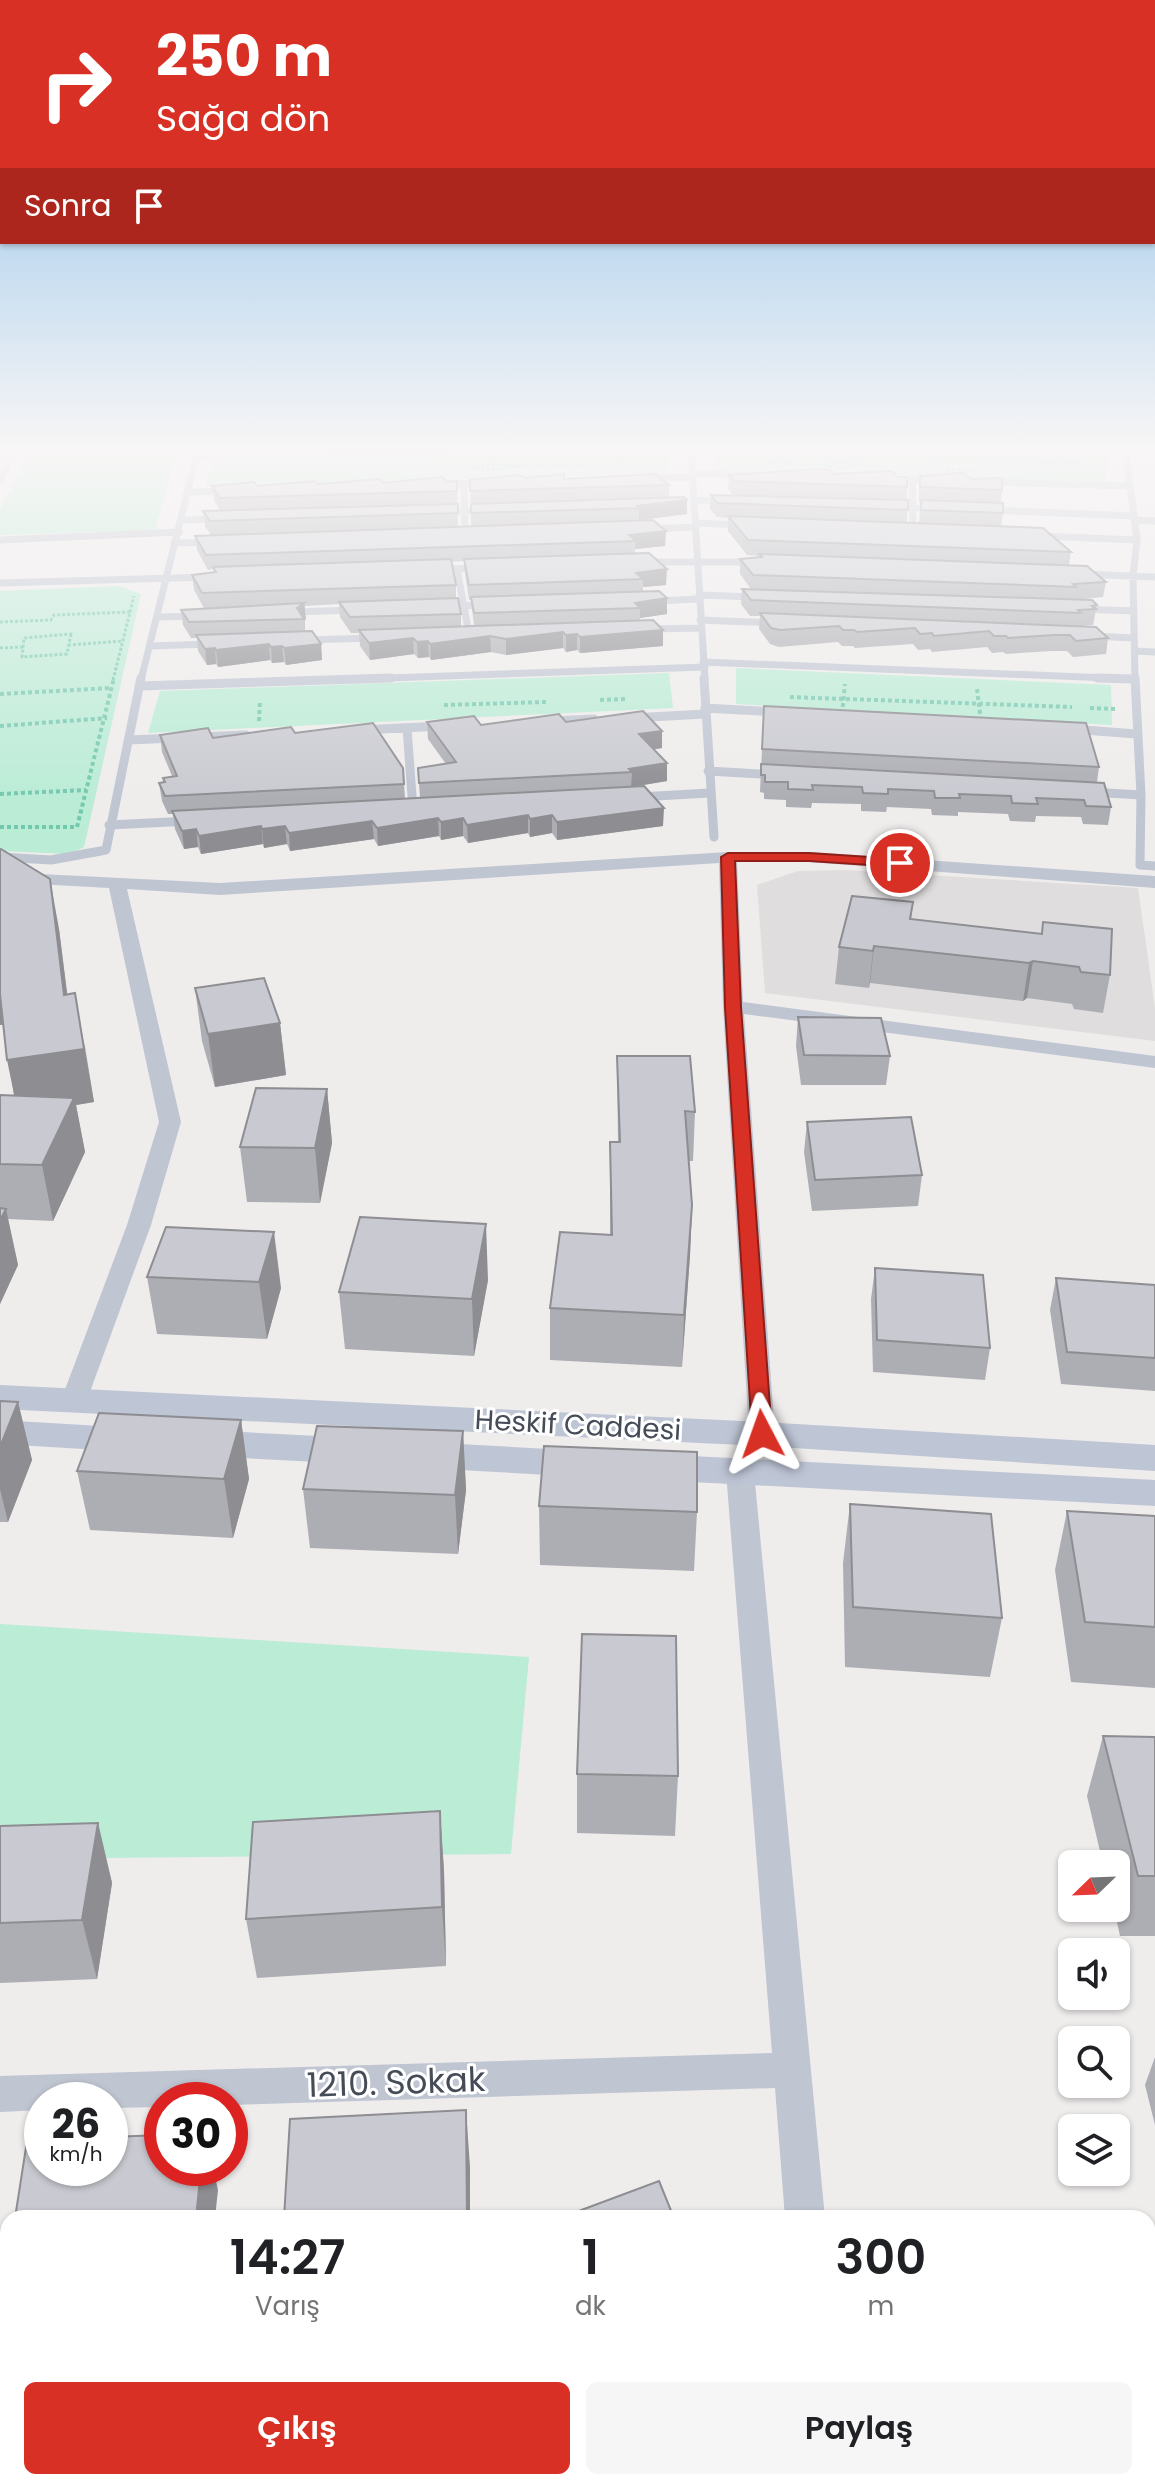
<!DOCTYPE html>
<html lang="tr">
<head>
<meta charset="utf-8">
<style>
  :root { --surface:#fff; --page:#f6f6f6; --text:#202124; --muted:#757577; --accent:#d93025 }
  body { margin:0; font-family:Poppins,sans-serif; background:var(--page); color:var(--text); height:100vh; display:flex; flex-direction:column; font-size:30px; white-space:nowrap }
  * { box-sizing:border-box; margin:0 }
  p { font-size:26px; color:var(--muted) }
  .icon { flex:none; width:44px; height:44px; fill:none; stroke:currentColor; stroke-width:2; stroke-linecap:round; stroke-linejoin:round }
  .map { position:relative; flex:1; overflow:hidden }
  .details { position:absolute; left:0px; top:2210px; width:1156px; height:280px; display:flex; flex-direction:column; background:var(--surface); border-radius:24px 24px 0 0; box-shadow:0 2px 6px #0004 }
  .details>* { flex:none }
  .top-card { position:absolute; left:0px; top:0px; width:1156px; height:244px; box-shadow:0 2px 6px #0004; background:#d93025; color:#fff; overflow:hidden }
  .needle { width:52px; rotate:247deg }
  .fabs { position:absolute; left:1058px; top:1850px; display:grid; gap:16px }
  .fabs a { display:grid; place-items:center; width:72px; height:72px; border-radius:12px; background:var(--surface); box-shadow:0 2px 6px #0004; font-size:40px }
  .speed { position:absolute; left:24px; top:2082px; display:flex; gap:16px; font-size:40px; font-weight:700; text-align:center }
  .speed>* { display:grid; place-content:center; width:104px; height:104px; border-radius:50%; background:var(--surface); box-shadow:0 2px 6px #0004; line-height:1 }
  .speed small { font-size:20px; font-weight:400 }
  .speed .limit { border:12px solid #d22; background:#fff; color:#111 }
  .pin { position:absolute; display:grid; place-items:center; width:68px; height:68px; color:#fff; margin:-34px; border:4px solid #fff; border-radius:50%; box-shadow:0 2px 8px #0007 }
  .me { position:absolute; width:88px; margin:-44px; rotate:356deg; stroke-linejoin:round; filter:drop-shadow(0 0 6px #0008) }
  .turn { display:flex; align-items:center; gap:28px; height:168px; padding:0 24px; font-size:36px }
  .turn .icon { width:104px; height:104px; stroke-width:2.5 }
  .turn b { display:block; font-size:56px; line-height:68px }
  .then { display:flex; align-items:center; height:76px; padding:0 24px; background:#0003; gap:16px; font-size:30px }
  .eta { display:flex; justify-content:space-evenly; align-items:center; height:136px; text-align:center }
  .eta b { font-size:48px; font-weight:600; line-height:56px }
  .button { display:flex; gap:16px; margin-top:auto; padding:16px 24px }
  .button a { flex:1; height:92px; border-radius:12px; background:var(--accent); color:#fff; font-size:32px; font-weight:600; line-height:92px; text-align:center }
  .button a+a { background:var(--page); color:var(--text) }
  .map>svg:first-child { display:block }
</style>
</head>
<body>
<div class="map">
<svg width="1155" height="2490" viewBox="0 0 1155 2490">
  <rect width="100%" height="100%" fill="#efecec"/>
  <path fill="#dfdddd" d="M846 870 1138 888 1155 1008V1041L765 993 757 885 798 871Z"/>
  <path fill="#baecd6" d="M29 453H177L155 530 0 535V510Z
    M670 453 668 473 205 486 213 461Z
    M849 453H1108L1106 482 714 469 715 455Z
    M120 586 141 594 84 847 69 854 0 851V591Z
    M736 668 1111 685 1112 725 736 704Z
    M669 673 673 708 148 733 160 691Z
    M0 1624 529 1657 511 1854 0 1859Z
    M0 2424H8V2482H466V2490H0Z"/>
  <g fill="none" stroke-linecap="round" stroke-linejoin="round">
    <path stroke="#73c9ae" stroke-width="3" stroke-dasharray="3 2" stroke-linecap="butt" d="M492 453 493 464
      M930 459 1043 462
      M1060 460 1078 463 1062 465 1044 462Z
      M769 463 824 465
      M493 464 516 466 493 470 473 467Z
      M856 465 840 468 824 465 838 462 881 466
      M516 466 632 464
      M947 469 977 470
      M0 622 51 620 54 615 130 612
      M71 634 67 654 22 657 24 638Z
      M68 645 123 641
      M0 648 23 647
      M113 680 134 596"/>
    <path stroke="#73c9ae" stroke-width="4" stroke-dasharray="4 3" stroke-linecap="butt" d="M977 689 981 722
      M0 694 111 688
      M790 697 1072 707
      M600 700 626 699
      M444 705 546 702
      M1090 708 1117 709
      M842 714 845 684
      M259 721 260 700
      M0 726 107 718
      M0 794 86 790
      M0 827H77L114 678"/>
    <path stroke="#73c9ae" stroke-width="8" stroke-dasharray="10 6" stroke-linecap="butt" d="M8 2409 3 2424 8 2439
      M21 2482 24 2490"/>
    <path stroke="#bfc5d1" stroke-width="7" d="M691 453 705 680
      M1126 453 1137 540 1133 576 1135 680
      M196 457 450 453
      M693 473 757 475
      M644 478 693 477
      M892 479 933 480
      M912 479 913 531H918
      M0 480 15 453
      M988 482 1130 486
      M444 484 486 483
      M464 484 465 533
      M189 492 226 491
      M695 500 724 501
      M894 507 936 509
      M986 510 1134 516
      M444 512 485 510
      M181 520 218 519
      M1134 520 1155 521
      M696 523 742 525
      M649 529 694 527
      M1040 536 1137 540
      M0 540 179 532
      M174 543 211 542
      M643 562H756
      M439 569 481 568
      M457 569 469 634
      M1083 574 1155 577
      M0 583 209 577
      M699 595 755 597
      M654 601 699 599
      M446 606 488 605
      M1081 609 1134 611
      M290 612 356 610
      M158 617 196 616
      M700 620 774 623
      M648 629 701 628
      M1092 636 1133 638
      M305 640 374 638
      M151 646 210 644
      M1135 651 1155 652
      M703 662 1134 679
      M141 680 197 453
      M331 680 705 667"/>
    <path stroke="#bfc5d1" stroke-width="9" d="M704 678 714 837
      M1097 678 1134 679
      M1135 678 1141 795 1140 865 1155 866
      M139 686 391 678
      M705 708 778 712
      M632 718 705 714
      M552 721 594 719
      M407 728 413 809
      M1071 729 1136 734
      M360 730 442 726
      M197 737 246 735
      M129 740 174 738
      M708 771 777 775
      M1090 792 1141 795
      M639 797 709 793
      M109 825 190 821
      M0 857 51 860 106 850 141 678"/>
    <path fill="#bfc5d1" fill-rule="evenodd" d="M728 852H809L1155 876V888L809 862H737L743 1002 1155 1056V1068L744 1014 775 1434 772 1441 762 1443 752 1441 749 1434 723 1007 719 863 220 895 127 889 181 1122 151 1225 87 1400 83 1406 74 1409 65 1406 61 1400 127 1225 159 1122 109 888 0 882V872L220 883Z
      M740 1462 750 1465 754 1472 825 2218H785L775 2088 230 2105V2100H162V2107L110 2108V2100H42V2110L0 2112V2076L772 2053 726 1472 730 1465Z
      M806 2482H850L851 2490H807Z"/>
    <path fill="#bec5d5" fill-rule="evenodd" d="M0 1385 762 1422 1155 1445V1471L762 1446 0 1409Z
      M0 1420 133 1428 146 1431 151 1440 146 1449 133 1452 0 1444Z
      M203 1430 356 1438 369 1442 374 1451 369 1460 356 1464 203 1456 190 1452 185 1443 190 1434Z
      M423 1442 584 1451 597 1455 602 1464 597 1473 584 1477 423 1468 410 1464 405 1455 410 1446Z
      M654 1454 1155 1480V1506L654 1480 641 1476 636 1467 641 1458Z"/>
  </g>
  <path fill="#adaeb4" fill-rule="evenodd" d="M834 474 907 487V523H919L921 502H919V490L920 476 972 479 1002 490 1001 503 1003 513 1001 526 1071 552 1069 565 1106 582 1103 597 1074 600 1097 605 1093 625 1079 626 1108 638 1106 654 1073 657 1067 651H1051L1006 654 1003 652 992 653 987 647 932 652 930 649 918 650 913 644 855 648 853 646H842L838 642 779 647 770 644 759 629 760 616H750L741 604 742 589H751L740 574V559L759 558V556L747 555 728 531V518L717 517 710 509 711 495 791 497 733 495 728 489 729 475Z
    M526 478 669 485V498L687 500V514L639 520 666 531 665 546 635 549V554L666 585 643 587V592L667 598V614L640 618V621L663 646 580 653 577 650 566 652 563 648 506 655 491 652 431 660 429 657 418 658 414 654 370 660 360 646 359 633H351L340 617 339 604 305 606V631L321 644 322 660 286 665 284 662 272 663 270 660 218 667 216 664 207 665 198 651 197 638H191L183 625 181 610 204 608 194 590 192 575 214 572 213 569 208 570 197 550 195 536 211 535 205 526 203 511H220L214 500 212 486H257L457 481 458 527 471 526 470 480ZM464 561 465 574 469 600H471L474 626H461V614L456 598V585L451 562Z
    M764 706 1099 767 1097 782 1111 807 1108 825 1083 824 1081 817 1036 816 1035 822 1010 821 1008 814 958 812V816L932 815 931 809 887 807 886 812 861 811V804L812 803 811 808 786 807V800L764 799V793L760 792Z
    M427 722 481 725 566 722 662 731V748L654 749 667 763V781L631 787 663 826 557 840 552 833 530 837 528 833 468 843 463 836 441 840 439 836 378 846 374 839 290 851 287 844 264 848 263 844 201 854 198 847 184 849 175 829 173 814H168L162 801 159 783 163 782V778L172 776 162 752 160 735 213 738 295 733 403 768 405 799 420 798 418 768 446 764 428 739Z
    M913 902 911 919 1041 934 1043 922 1110 975 1103 1013 1074 1009 1072 1004 1027 998 1023 1001 870 983 869 988 835 984 839 947Z
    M59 929 67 994 85 1046 94 1102 76 1105 85 1152 53 1221 8 1219 18 1265 0 1304V1096H14L3 1024 0 1025Z
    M195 988 280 1023 286 1075 215 1087 202 1041Z
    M798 1017 890 1056 886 1085H801L796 1046Z
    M617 1056 695 1112 693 1161H689L692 1205 690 1255 682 1367 550 1360V1308L610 1235V1142H618Z
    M327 1089 332 1143 320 1203 247 1202 240 1147Z
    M807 1122 922 1175 918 1206 812 1211 804 1152Z
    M166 1227 281 1288 267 1339 157 1334 147 1277Z
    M875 1268 990 1348 985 1380 873 1372 871 1299Z
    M1056 1278 1155 1285V1391L1061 1384 1050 1310Z
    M488 1280 474 1356 345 1349 339 1292Z
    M0 1401 18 1402 32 1460 8 1522H0Z
    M241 1420 249 1479 233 1538 90 1530 77 1471Z
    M463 1431 466 1490 458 1554 310 1548 303 1489Z
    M850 1504 1002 1618 990 1677 845 1667 843 1563Z
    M539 1506 697 1512 694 1571 540 1565Z
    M1067 1511 1155 1516V1688L1071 1682 1055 1570Z
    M1103 1736 1155 1737V1936H1120L1114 1908H1116V1864H1103L1087 1796Z
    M577 1774 678 1776 675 1836 577 1833Z
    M440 1811 444 1871 446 1966 257 1978 246 1919Z
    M98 1823 112 1883 97 1979 0 1983V1826Z
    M1155 2057V2125L1145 2085Z"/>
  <path fill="#8d8d92" d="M687 500V514L639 520V508L637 506Z
    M666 531 665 546 635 549 636 541 629 535Z
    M667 569 666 585 643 587V579L636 573Z
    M667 598V614L640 618V608L635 603Z
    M304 603 306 619 304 620 297 608Z
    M663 630V646L580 653V637Z
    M563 632V648L506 655V639Z
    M577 634V650L566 652V635Z
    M490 636 491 652 431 660 430 644Z
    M413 638 414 654 370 660 369 643Z
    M428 641 429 657 418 658 417 642Z
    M269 644 270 660 218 667 216 650Z
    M321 644 322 660 286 665 284 648Z
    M282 646 284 662 272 663 271 647Z
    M215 648 216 664 207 665 205 649Z
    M662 731V748L639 752V734Z
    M667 763V781L631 787 632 772 629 769Z
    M664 808 663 826 557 840V822Z
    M528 815V833L468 843 467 825Z
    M552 815V833L530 837V819Z
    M438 818 439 836 378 846 377 828Z
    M463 818V836L441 840V822Z
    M372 821 374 839 290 851 289 833Z
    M261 826 263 844 201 854 199 836Z
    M285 826 287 844 264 848 262 829Z
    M196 829 198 847 184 849 182 831Z
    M50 879 59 929 74 1047 64 995Z
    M874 946 870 983 869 988 873 951Z
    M1033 961 1027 998 1023 1001 1029 963Z
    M0 983 8 1024 0 1025Z
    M75 993 94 1102 76 1105 85 1152 53 1221 42 1165 18 1113 7 1060Z
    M280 1023 286 1075 215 1087 208 1034Z
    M327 1089 332 1143 320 1203 315 1148Z
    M692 1205 690 1255 682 1367 684 1315Z
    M6 1209 18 1265 0 1304V1220Z
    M486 1224 488 1280 474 1356 472 1299Z
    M274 1232 281 1288 267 1339 259 1282Z
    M18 1402 32 1460 8 1522 0 1489V1447Z
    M241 1420 249 1479 233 1538 224 1479Z
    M463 1431 466 1490 458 1554 455 1495Z
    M440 1811 444 1871 446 1966 442 1907Z
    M98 1823 112 1883 97 1979 82 1920Z
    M466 2110 470 2167V2218H467Z
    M201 2168H213L218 2190 215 2218H196Z"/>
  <path fill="#c9cad1" stroke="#8d8d92" stroke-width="2" d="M820 469 830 470 834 474 892 471 898 477H907V487L734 481 729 475Z
    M962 473 972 479 1002 478V490L920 487V476Z
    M564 474V479L655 474 669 485 470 491V480L518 475 526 478Z
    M442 477 447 482 457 481V491L220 498 212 486 254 482 257 486 314 481 317 484 380 479 383 483Z
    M711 495 908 500V510L717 503Z
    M684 497 687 500 637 506 639 508 471 513V504Z
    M921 500 1003 503V513L921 510Z
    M458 504V513L210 521 203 511Z
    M728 516 1043 528 1071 552 748 540Z
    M653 520 666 531 629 535 636 541 206 555 195 536Z
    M649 553 667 569 636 573 643 579 469 585 464 559Z
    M759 554 1087 566 1106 582 1073 584 1076 587 753 575 740 559 762 557Z
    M451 559 456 585 202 593 192 575 216 572 213 567Z
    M742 589 1092 600 1097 605 1092 606 1096 609 1078 610 1081 613 751 600Z
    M659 591 667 598 635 603 640 608 474 613 471 597Z
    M458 598 461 614 350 617 339 602Z
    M304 603 297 608 304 619 189 622 181 610Z
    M760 613 1096 627 1108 638 1076 641 1070 635H1054L1008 638 1006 636H994L989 631 934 636 932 633 920 634 915 628 857 632 854 630H843L839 626 780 630 771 628Z
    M653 620 663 630 580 637 577 634 566 635 563 632 506 639 490 636 430 644 428 641 417 642 413 638 369 643 359 630Z
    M312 631 321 644 284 648 282 646 271 647 269 644 216 650 215 648 205 649 196 635Z
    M764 706 1086 723 1099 767 762 749Z
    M643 711 662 731 639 734 667 763 629 769 632 772 419 783 418 768 456 762 427 722 474 716 481 725 559 714 566 722Z
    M373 723 403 768 404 784 165 796 159 783 165 782 163 778 177 776 160 735 208 728 213 738 291 727 295 733Z
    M761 764 1104 783 1111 807 1086 806 1084 800 1036 798 1038 804 1012 803 1011 796 959 794 960 798H935L934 791 888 789V794L863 793 862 787 812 785 813 790 788 789V782H765V775H761Z
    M644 786 664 808 557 822 552 815 530 819 528 815 467 825 463 818 441 822 438 818 377 828 372 821 289 833 285 826 262 829 261 826 199 836 196 829 182 831 172 811Z
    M1 849 50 879 64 995 75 993 84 1049 7 1060 0 994V850Z
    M852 896 913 902 910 919 1042 934 1043 922 1112 929 1110 975 1081 972 1079 967 1033 961 1029 963 874 946 873 951 839 947Z
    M264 978 280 1023 208 1034 195 988Z
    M798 1017 881 1018 890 1056 804 1055Z
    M617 1056H690L695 1112 685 1111 692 1205 684 1315 550 1308 560 1232 612 1235 610 1142H620Z
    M256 1088 327 1089 315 1148 240 1147Z
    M0 1095 74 1098 42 1165 0 1164Z
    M911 1117 922 1175 815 1180 807 1122Z
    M0 1208 6 1209 0 1220Z
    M360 1217 486 1224 472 1299 339 1292Z
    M166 1227 274 1232 259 1282 147 1277Z
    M875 1268 983 1275 990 1348 877 1340Z
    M1056 1278 1155 1285V1358L1067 1352Z
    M0 1401 18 1402 0 1447Z
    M99 1413 241 1420 224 1479 77 1471Z
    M317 1426 463 1431 455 1495 303 1489Z
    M544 1446 697 1452V1512L539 1506Z
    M850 1504 991 1514 1002 1618 853 1607Z
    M1067 1511 1155 1516V1627L1085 1622Z
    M582 1634 676 1636 678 1776 577 1774Z
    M1103 1736 1155 1737V1876H1138Z
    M440 1811 442 1907 246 1919 253 1822Z
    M98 1823 82 1920 0 1923V1826Z
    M466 2110 467 2218H284L290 2119Z
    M162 2135V2168H201L196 2218H15L27 2141 42 2140V2168H110V2137Z
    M659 2181 674 2218H560Z
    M722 2487 723 2490H633Z"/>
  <linearGradient id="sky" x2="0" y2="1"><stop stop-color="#81bae8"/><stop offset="0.56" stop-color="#f8f6f6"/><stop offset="1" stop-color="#f8f6f6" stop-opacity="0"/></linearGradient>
  <rect width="1155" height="802" fill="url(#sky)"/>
  <path fill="#d93025" stroke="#8d1f18" stroke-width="2" d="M809 853 900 859 907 863 900 867 809 861H735L741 1007 772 1434 769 1439H755L752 1434 725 1007 721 857 728 853Z"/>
  <g text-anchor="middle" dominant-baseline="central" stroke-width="6" stroke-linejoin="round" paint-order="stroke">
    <g font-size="28" fill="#454c58" stroke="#fff">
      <text transform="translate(578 1425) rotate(3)">Heskif Caddesi</text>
    </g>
    <g font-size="34" fill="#454c58" stroke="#fff">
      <text transform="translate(396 2082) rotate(-2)">1210. Sokak</text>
    </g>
  </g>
</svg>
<div class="fabs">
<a><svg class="needle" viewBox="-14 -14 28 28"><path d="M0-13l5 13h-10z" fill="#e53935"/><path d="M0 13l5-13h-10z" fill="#757577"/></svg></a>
<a><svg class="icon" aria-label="sound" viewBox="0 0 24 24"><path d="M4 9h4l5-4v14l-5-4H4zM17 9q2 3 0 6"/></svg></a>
<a><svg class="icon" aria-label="search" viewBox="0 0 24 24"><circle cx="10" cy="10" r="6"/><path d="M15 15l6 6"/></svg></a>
<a><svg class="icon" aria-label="layers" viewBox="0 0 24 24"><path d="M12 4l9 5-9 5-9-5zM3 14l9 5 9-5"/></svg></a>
</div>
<div class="speed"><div>26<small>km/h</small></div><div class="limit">30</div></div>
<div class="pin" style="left:900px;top:863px;background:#d93025"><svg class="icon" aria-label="arrive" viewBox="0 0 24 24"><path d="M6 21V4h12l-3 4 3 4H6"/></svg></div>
<svg class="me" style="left:762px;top:1434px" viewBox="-20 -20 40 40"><path d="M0-17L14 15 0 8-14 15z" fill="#d93025" stroke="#fff" stroke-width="4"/></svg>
<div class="top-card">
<div class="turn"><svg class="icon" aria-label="right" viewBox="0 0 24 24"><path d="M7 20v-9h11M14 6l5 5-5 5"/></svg><div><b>250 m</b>Sağa dön</div></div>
<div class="then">Sonra<svg class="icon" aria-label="arrive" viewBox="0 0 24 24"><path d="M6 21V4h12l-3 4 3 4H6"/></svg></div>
</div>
<section class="details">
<div class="eta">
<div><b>14:27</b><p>Varış</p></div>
<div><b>1</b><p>dk</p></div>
<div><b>300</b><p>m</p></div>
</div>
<div class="button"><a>Çıkış</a><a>Paylaş</a></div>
</section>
</div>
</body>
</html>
